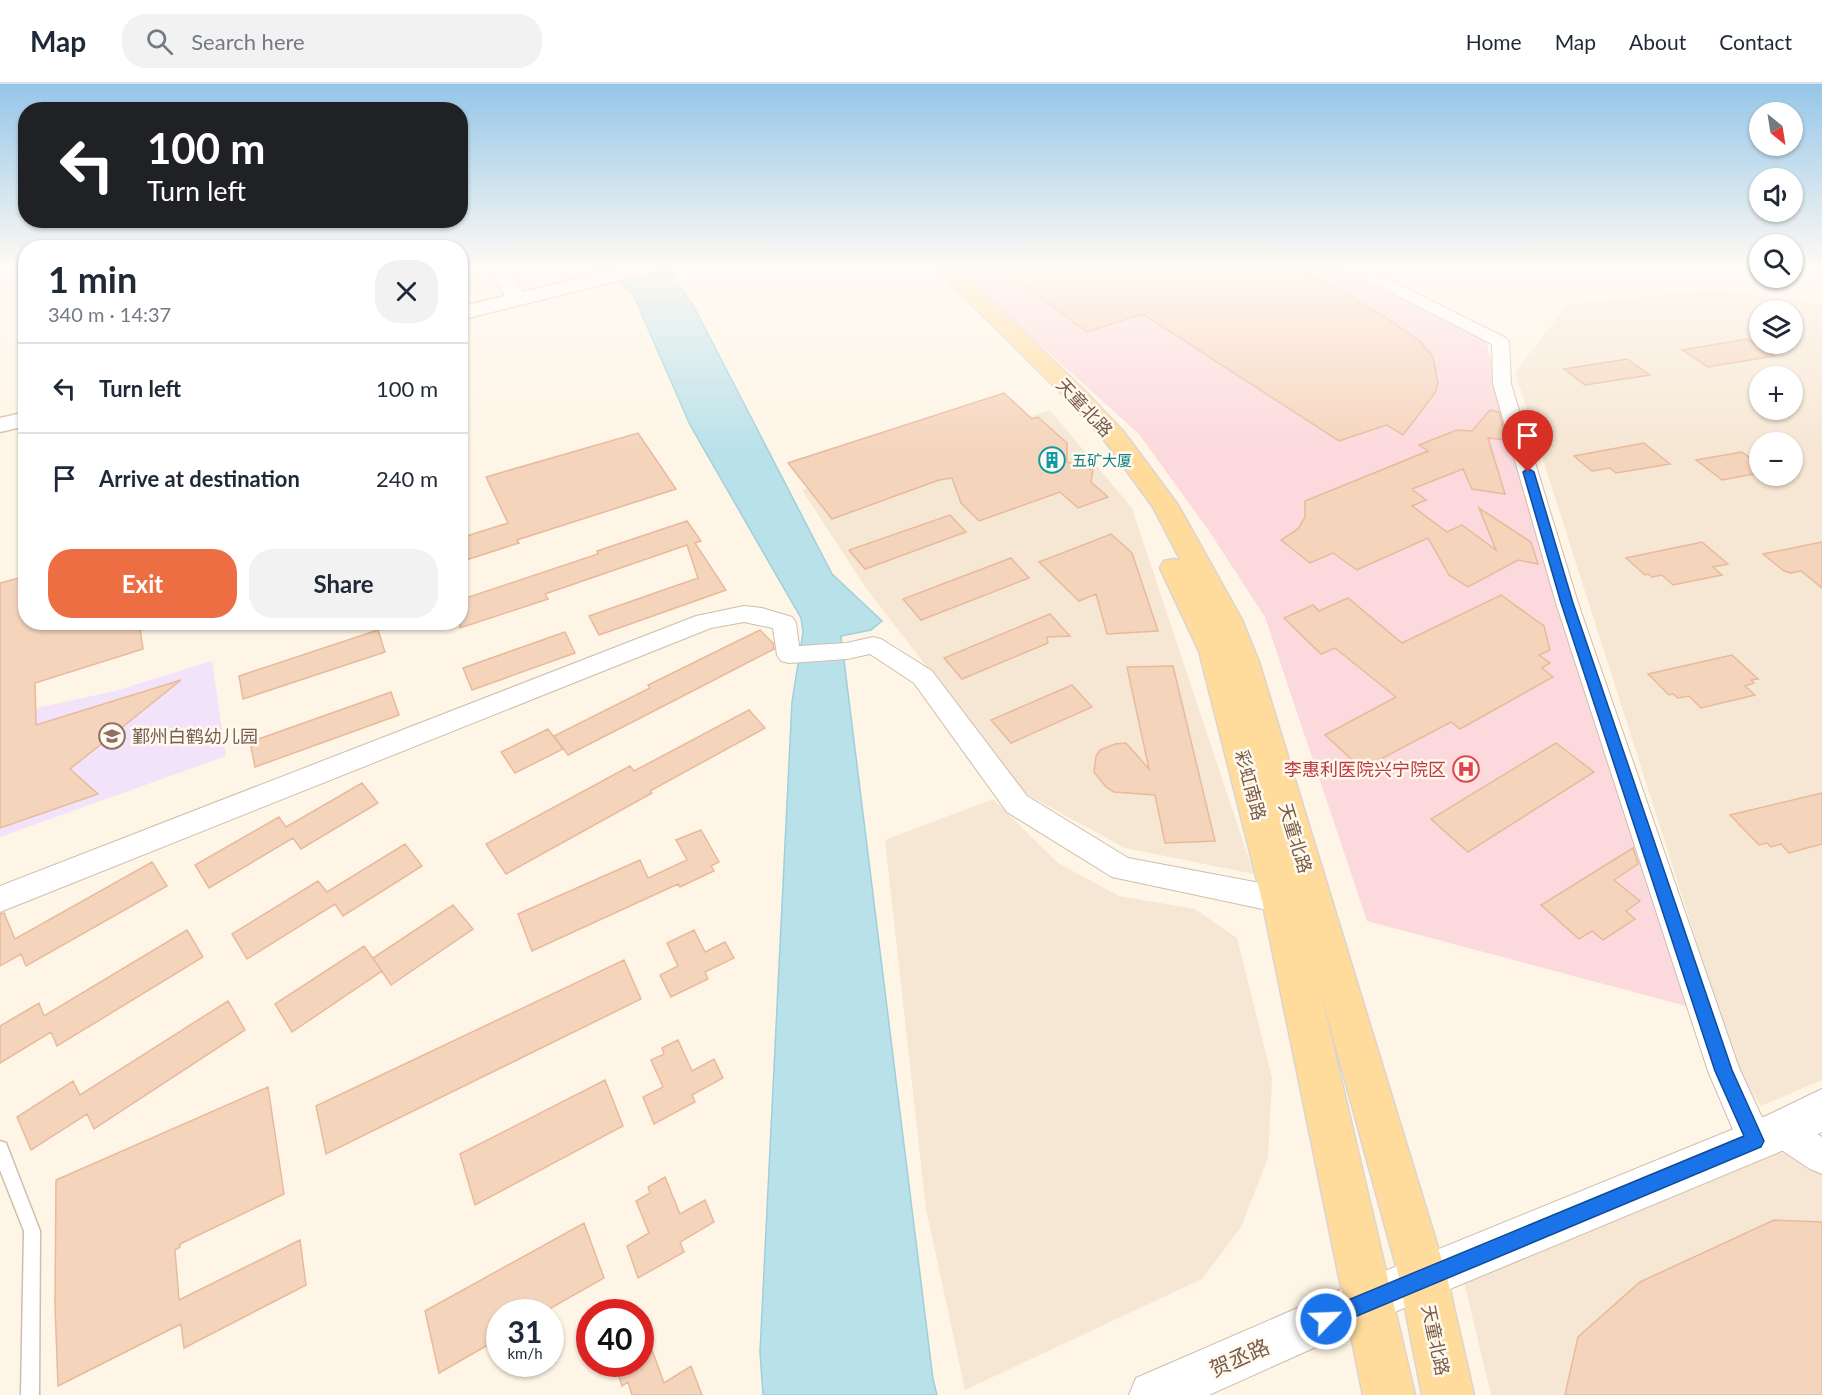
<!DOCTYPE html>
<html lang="en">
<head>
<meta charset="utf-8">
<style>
  :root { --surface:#fff; --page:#f2f2f3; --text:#1f2937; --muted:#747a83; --line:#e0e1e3; --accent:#ee6e44 }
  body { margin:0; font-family:Lato,"Noto Sans SC",sans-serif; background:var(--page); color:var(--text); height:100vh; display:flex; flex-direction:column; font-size:22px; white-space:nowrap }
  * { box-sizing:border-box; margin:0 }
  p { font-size:20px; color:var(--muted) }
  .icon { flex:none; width:33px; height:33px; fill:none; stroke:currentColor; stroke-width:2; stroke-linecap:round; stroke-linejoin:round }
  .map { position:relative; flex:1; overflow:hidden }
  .details { position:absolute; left:18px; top:156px; width:450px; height:390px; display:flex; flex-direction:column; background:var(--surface); border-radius:24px; box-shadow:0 2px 4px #0004 }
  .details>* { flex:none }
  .hud { position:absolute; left:18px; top:18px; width:450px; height:126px; border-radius:24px; box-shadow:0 2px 4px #0004; background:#202124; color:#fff; overflow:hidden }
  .needle { width:39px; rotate:150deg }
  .buttons { position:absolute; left:1749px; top:18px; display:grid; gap:12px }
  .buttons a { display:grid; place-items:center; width:54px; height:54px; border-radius:50%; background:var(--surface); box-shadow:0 2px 4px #0004; font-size:30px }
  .speed { position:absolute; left:486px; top:1215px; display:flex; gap:12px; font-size:30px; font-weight:700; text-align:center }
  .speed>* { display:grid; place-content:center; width:78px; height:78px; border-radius:50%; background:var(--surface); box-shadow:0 2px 4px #0004; line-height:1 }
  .speed small { font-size:15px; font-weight:400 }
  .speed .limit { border:9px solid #d22; background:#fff; color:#111 }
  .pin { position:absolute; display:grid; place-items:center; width:51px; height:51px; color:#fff; margin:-62px -26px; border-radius:50% 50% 50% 0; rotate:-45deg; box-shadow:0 0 6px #0007 }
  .pin .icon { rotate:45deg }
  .me { position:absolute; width:66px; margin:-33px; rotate:66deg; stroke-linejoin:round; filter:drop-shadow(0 0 4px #0008) }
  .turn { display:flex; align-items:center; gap:21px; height:126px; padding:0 30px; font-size:27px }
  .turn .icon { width:78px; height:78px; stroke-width:2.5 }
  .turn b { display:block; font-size:42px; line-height:51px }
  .round { display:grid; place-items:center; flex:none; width:63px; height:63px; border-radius:24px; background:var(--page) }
  .overview { display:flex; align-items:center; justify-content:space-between; height:102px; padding:0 30px }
  h1 { font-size:36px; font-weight:700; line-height:45px }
  .primary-button { display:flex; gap:12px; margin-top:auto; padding:12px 30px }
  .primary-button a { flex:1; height:69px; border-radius:24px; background:var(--accent); color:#fff; font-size:24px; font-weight:700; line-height:69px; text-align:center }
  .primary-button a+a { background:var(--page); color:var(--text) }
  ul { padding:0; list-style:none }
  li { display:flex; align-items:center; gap:18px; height:90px; padding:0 30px; border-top:2px solid var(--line) }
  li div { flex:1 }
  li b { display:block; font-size:22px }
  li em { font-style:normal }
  header { display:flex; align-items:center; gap:36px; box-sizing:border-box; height:84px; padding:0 30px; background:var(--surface); border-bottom:2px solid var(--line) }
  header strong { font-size:28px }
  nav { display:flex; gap:33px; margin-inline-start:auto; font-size:21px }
  .search { width:420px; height:54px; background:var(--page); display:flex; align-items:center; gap:15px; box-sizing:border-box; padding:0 21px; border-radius:24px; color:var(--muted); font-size:22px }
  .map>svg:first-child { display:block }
</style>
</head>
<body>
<header>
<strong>Map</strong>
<div class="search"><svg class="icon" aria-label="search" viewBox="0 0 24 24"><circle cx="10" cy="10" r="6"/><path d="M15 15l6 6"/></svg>Search here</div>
<nav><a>Home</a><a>Map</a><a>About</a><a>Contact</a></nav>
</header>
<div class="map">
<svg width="1822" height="1311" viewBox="0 0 1822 1311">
  <rect width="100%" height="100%" fill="#fef5e6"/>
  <path fill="#f6e7d4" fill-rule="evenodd" d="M1714 205 1822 221V996L1761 1022 1738 987 1515 288 1567 221ZM1760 226H1792V260H1760ZM1760 292H1792V326H1760ZM1760 358H1792V392H1760Z
    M1050 326 1132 424 1254 790 1125 764 1024 709 866 504 802 406Z
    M993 715 1058 779 1119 812 1195 825 1237 854 1272 994 1268 1074 1241 1143 1202 1195 965 1306 926 1125 885 756Z
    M1780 1057 1822 1084V1311H1491L1464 1198Z"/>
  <path fill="#f2e3fa" d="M212 577 226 672 0 753V632L115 607Z"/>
  <path fill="#fcd9dc" d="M953 182H1331L1486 257 1496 297 1690 923 1367 837 1265 533 1209 447 1139 350Z"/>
  <path fill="#b9e1e9" stroke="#9ed0db" stroke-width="1.5" d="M590 182H665L693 221 832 490 882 537 871 546 841 552 933 1295 937 1311H763L760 1268 792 618 803 548 801 534 690 341 632 208Z"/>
  <path fill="#f5d4bc" stroke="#e8ba9b" stroke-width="1.5" d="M998 182H1295L1385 233 1421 258 1433 273 1438 299 1435 309 1403 351 1387 341 1339 357 1143 230 1087 248Z
    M1747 255 1774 272 1708 283 1682 266Z
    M1627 275 1650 291 1585 301 1564 285Z
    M1004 309 1032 335 1038 333 1067 359V378L1093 386 1091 398 1108 413 1078 424 1060 408 979 437 961 419 952 394 939 396 832 435 788 379Z
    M1490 326 1499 328 1503 343 1505 356 1488 354 1505 410 1472 405 1463 385 1412 405 1426 416 1412 422 1447 448 1462 441 1496 466 1479 424 1531 458 1538 480 1518 476 1468 503 1449 491 1428 454 1357 486 1333 469 1310 479 1281 456 1298 445 1305 433V417L1428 367 1419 361 1457 346 1472 347Z
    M638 349 676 405 517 456 519 459 460 478V454L508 439 486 393Z
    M1644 359 1670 380 1616 389 1610 384 1592 387 1574 372Z
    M1742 368 1760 381V389L1722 396 1696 376Z
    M950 431 966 448 865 485 849 466Z
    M687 437 701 457 695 459 726 506 599 551 589 532 698 494 687 461 545 510 548 515 460 544V516L598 470 597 467Z
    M1111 450 1132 469 1158 547 1107 550 1096 510 1079 517 1039 478Z
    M1702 458 1728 480 1713 483 1722 491 1673 501 1662 491 1652 493 1648 490 1645 491 1626 474Z
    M1822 458V504L1801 487 1791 489 1784 487 1763 470Z
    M1011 474 1029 494 921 536 903 515Z
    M26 492V538H139L143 565 35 599 36 641 181 596 70 685 98 710 0 744V499Z
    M1501 511 1544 542 1550 566 1539 571 1550 579 1542 584 1553 593 1460 645 1451 638 1362 685 1325 651 1396 613 1335 564 1321 570 1284 534 1313 521 1319 527 1348 514 1402 559Z
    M1050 530 1070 552 1047 553 1048 559 962 595 944 574Z
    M378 546 385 568 243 615 239 592Z
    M760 546 773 559 774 565 650 629 568 671 554 652 650 604 648 601Z
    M565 548 575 569 472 606 463 584Z
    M1732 571 1758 595 1751 596 1754 599 1745 602 1755 611 1701 624 1689 612 1678 614 1673 610 1669 611 1648 590Z
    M1173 582 1215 757 1165 759 1155 711 1114 708 1106 703 1094 688 1096 672 1100 666 1115 660 1126 659 1149 685 1127 583Z
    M1072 601 1092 623 1011 659 991 636Z
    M391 608 399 631 255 683 250 658Z
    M749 626 765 644 650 707 652 709 506 790 486 760 630 682 634 687Z
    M548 645 563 665 515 689 501 668Z
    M1556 659 1594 688 1468 768 1431 735Z
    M362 699 378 719 301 765 293 754 209 804 195 781 279 733 286 743Z
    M1822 709V760L1789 769 1781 760 1771 763 1767 759 1759 761 1730 731Z
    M701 746 719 778 711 782 714 787 680 803 678 800 532 867 518 830 640 776 648 794 687 776 676 756Z
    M405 760 422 782 343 832 335 820 247 875 232 850 318 797 327 808Z
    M1633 764 1638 780 1614 796 1640 817 1626 827 1635 835 1603 856 1592 847 1579 855 1541 821Z
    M152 778 167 802 26 882 21 870 0 882V830L4 829 15 855Z
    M453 821 473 845 391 901 373 874Z
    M187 846 203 873 57 962 51 948 0 979V942L39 919 44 932Z
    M694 846 705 868 725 858 734 874 705 888 708 895 671 913 660 891 678 882 667 859Z
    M364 862 382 887 292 948 275 920Z
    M624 876 641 915 326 1070 316 1022Z
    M228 917 245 946 94 1045 87 1030 31 1066 17 1033 73 997 80 1011Z
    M678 956 692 987 714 975 723 994 692 1011 695 1018 654 1040 643 1013 663 1003 651 976 664 970 662 964Z
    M605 996 623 1042 475 1121 460 1070Z
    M268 1003 284 1110 180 1160V1163L175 1166 179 1216 300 1156 306 1201 184 1264 181 1240 58 1302 55 1222 56 1096Z
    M665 1093 680 1130 705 1116 714 1138 680 1158 684 1168 638 1194 627 1162 649 1149 636 1117 650 1109 648 1103Z
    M1774 1136 1822 1138V1311H1565L1578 1253 1640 1198Z
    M584 1139 604 1194 544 1228H500V1254L439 1289 425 1227Z
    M640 1241H643L664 1299 691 1282 702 1311H632L628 1298 622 1302 615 1280H640Z"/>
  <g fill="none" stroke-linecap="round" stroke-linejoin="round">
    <g stroke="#d0bdab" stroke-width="3">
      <path id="service" d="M19 182H26V191L18 186Z
        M0 1057 6 1059 40 1147 39 1311H21L24 1147 0 1086Z"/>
    </g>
    <g stroke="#d0bdab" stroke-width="2">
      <path id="minor" d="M1340 182H1361L1506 254 1509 258 1511 300 1578 519 1739 984 1766 1042 1769 1034 1781 1029 1822 1053V1090L1810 1085 1771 1059 1767 1069 1755 1074 1743 1069 1708 987 1556 519 1493 300 1492 260Z
        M744 522 762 524 792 533 796 539 799 562 847 559 873 553 881 555 932 587 1027 712 1128 774 1281 803 1291 807 1295 816 1291 825 1281 829 1112 793 1007 728 914 599 870 570 847 575 789 579 781 577 777 571 773 544 744 538 711 544 0 828V802L696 532Z"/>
    </g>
    <g stroke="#d0bdab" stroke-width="2">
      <path id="tertiary" d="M1822 1005V1048L1796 1061 1385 1232 1209 1311H1129L1136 1294 1353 1200 1768 1031Z"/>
    </g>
    <g stroke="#d6bfab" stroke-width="3">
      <path id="secondary" d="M487 182H507L523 208 628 182H663L660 186 460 236V223L505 212Z
        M26 328V342L0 348V334Z"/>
    </g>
    <g stroke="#dcd4d0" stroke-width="3">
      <path id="primary" d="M933 182H955L1082 304 1123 347 1178 421 1242 536 1259 578 1447 1193 1474 1311H1422L1399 1193 1320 905 1415 1311H1363L1262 816 1199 567 1160 484 1164 477 1174 475 1181 477 1153 423 1105 357 1066 314Z"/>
    </g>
    <use href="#service" fill="#fff" fill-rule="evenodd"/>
    <use href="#minor" fill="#fff" fill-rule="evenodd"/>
    <use href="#tertiary" fill="#fff" fill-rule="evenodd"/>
    <use href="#secondary" fill="#fff" fill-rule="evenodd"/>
    <use href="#primary" fill="#ffdc9c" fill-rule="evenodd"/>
  </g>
  <linearGradient id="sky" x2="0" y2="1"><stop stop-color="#95c6e8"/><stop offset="0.5" stop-color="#fffaf4"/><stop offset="1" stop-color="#fffaf4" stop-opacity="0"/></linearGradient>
  <rect width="1822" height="366" fill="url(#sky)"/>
  <path fill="#1a73e8" stroke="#114b97" stroke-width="1.5" d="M1528 384 1534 388 1573 519 1732 986 1764 1057 1761 1063 1326 1245 1319 1242 1316 1235 1319 1228 1744 1052 1715 987 1561 519 1523 388Z"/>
  <defs>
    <g id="building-ring" transform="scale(1.35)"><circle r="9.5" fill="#fff9ee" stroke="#0f9aa8" stroke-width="1.5"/><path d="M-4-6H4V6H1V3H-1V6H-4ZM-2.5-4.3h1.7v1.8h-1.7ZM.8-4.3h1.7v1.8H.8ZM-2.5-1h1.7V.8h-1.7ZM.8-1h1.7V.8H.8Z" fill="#0f9aa8"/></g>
    <g id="school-ring" transform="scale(1.35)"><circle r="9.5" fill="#fff9ee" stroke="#8d6e63" stroke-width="1.5"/><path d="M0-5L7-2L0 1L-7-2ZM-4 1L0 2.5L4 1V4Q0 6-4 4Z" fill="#8d6e63"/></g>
    <g id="hospital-ring" transform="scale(1.35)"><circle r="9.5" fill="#fff9ee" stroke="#e0444e" stroke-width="1.5"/><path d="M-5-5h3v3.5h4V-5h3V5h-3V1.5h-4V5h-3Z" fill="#e0444e"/></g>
  </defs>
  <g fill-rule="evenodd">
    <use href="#building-ring" x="1052" y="376"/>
    <use href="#school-ring" x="112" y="652"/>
    <use href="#hospital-ring" x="1466" y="685"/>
  </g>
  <g text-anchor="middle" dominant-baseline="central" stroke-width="5" stroke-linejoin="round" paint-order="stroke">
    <g font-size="15" fill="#0d838f" stroke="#fff9ee" text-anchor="start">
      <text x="1072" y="376">五矿大厦</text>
    </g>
    <g font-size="18" fill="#795b49" stroke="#fff9ee">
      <text transform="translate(1085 323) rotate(47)">天童北路</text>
      <text transform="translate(1251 701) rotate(75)">彩虹南路</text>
      <text transform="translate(1296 754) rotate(73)">天童北路</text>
      <text transform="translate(1436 1256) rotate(78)">天童北路</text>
    </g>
    <g font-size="18" fill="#785e54" stroke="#fff9ee" text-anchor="start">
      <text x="132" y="652">鄞州白鹤幼儿园</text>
    </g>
    <g font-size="18" fill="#be3a42" stroke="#fff9ee" text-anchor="end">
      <text x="1446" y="685">李惠利医院兴宁院区</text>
    </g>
    <g font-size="21" fill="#795b49" stroke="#fff9ee">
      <text transform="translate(1239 1273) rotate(-24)">贺丞路</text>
    </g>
  </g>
</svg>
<div class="buttons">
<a><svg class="needle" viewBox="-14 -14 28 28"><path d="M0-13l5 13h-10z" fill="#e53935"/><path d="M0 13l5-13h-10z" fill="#747a83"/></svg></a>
<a><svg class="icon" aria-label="sound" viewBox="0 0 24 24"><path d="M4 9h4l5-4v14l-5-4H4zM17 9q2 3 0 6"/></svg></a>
<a><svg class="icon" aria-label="search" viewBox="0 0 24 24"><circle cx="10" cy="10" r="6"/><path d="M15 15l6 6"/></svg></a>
<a><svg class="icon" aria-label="layers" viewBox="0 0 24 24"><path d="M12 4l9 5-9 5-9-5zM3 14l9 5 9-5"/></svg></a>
<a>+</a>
<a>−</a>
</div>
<div class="speed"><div>31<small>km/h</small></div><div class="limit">40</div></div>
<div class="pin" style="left:1528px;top:388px;background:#d93025"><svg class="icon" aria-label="arrive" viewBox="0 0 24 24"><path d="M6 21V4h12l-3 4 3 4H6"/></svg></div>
<svg class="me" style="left:1326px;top:1235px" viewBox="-20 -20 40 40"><circle r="17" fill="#1a73e8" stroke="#fff" stroke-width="3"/><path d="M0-11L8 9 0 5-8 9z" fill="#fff"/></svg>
<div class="hud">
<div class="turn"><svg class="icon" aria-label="left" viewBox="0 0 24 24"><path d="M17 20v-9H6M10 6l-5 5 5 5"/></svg><div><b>100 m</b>Turn left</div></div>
</div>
<section class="details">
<div class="overview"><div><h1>1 min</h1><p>340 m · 14:37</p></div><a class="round"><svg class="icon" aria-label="close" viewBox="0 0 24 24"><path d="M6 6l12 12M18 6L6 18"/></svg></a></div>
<ul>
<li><svg class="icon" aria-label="left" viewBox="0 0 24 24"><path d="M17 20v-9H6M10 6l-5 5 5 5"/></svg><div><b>Turn left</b></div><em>100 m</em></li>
<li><svg class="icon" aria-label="arrive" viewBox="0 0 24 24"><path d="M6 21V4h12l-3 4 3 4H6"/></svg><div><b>Arrive at destination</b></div><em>240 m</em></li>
</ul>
<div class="primary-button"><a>Exit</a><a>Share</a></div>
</section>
</div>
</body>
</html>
